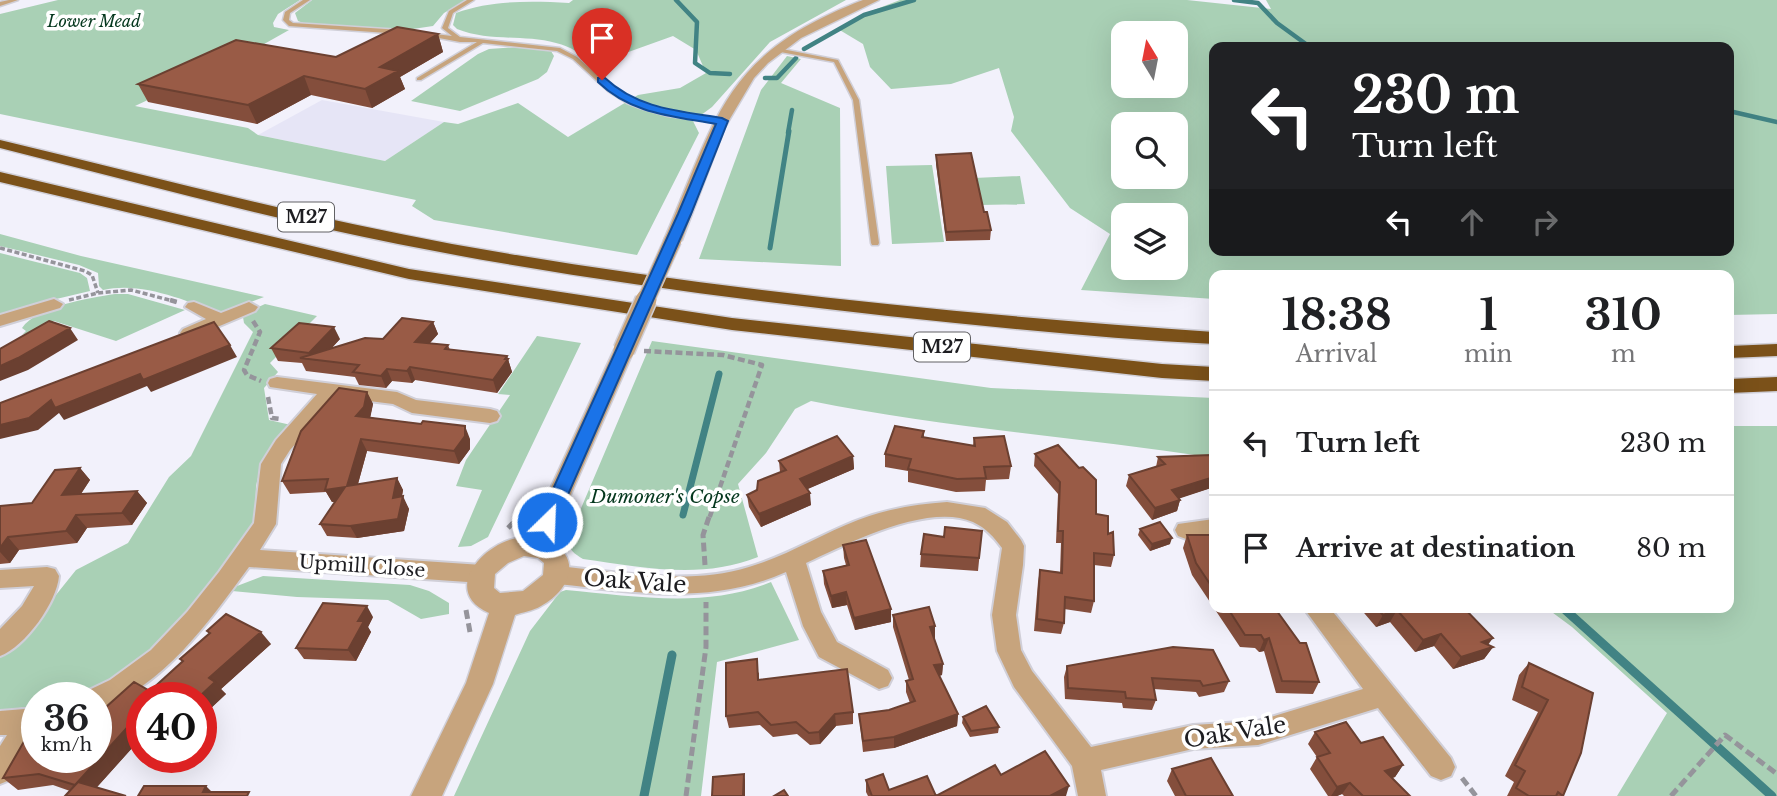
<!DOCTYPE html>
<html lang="en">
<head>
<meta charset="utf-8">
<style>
  :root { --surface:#fff; --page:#f2f2f2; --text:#202124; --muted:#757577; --line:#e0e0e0 }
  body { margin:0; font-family:"Libre Baskerville",serif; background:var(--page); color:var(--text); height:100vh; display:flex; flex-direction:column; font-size:26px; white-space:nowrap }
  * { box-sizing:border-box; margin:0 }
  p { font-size:23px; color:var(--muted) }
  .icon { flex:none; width:38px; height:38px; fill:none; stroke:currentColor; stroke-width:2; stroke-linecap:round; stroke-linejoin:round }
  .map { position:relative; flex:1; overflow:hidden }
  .drawer { position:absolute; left:1209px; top:270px; width:525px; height:343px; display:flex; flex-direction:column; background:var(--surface); border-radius:14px; box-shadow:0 7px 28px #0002 }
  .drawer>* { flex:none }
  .top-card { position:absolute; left:1209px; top:42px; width:525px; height:214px; border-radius:14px; box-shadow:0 7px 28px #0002; background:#202124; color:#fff; overflow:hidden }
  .needle { width:46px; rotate:350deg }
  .controls { position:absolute; left:1111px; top:21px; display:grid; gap:14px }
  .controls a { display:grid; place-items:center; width:77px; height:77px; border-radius:14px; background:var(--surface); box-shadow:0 7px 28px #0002; font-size:35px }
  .speed { position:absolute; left:21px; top:682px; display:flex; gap:14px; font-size:35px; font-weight:700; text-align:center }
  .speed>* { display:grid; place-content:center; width:91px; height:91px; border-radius:50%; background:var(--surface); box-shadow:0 7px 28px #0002; line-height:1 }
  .speed small { font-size:18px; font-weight:400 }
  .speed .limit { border:10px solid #d22; background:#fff; color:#111 }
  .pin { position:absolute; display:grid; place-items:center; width:60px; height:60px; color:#fff; margin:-72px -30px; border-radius:50% 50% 50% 0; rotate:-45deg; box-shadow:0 0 7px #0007 }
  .pin .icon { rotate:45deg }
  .me { position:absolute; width:77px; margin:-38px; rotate:24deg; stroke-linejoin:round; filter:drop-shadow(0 0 5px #0008) }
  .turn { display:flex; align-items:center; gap:24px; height:147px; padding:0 28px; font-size:32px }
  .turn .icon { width:91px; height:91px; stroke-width:2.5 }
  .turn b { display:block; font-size:49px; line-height:60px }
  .lanes { display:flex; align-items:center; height:66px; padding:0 28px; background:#0003; justify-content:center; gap:35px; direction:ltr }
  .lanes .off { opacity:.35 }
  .eta { display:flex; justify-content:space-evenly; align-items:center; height:119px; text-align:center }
  .eta b { font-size:42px; font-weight:700; line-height:49px }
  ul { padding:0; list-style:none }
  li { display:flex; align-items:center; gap:21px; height:105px; padding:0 28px; border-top:2px solid var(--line) }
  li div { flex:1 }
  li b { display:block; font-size:26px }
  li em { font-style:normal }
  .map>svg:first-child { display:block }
</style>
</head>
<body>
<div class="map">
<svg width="1777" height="796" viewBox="0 0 1777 796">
  <rect width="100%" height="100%" fill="#f2f1fb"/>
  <path fill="#e6e5f6" d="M322 100 444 122 385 161 258 135Z"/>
  <path fill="#a9d0b5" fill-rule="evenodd" d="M58 0H300L278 14 273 23 274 27 289 30 248 53 135 106 248 128 258 135 385 161 444 122 458 124 518 103 568 137 638 95 680 88 706 73 696 50 673 36 595 64C583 56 571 46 556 43 523 34 489 42 457 29L453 25 456 13C491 0 531 1 569 3L573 0H846L770 42 712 107 693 121 699 133 637 255 434 220 412 206 416 200 0 114V14Z
    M312 0H466L444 13 433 26 406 30 306 24 298 21 295 13Z
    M900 0H1187L1271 9 1266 0H1777V314L1729 315V275H1214V299L1081 290 1110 234 1070 208 1011 131 1014 117 999 68 951 84 891 89 870 67 863 44 838 29 866 13ZM1124 33H1176V86H1124ZM1214 47H1729V250H1214ZM1124 124H1176V177H1124ZM1124 215H1176V268H1124Z
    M519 47 551 51 554 56 547 72 538 79 460 111 411 101 478 54 489 49Z
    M787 56 801 59 781 83 840 108 841 266 699 259 761 90Z
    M932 165 944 242 892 244 886 166Z
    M1020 176 1025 204 980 205 974 178Z
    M0 234 81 256 264 297 222 313C184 301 143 281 103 290L99 286 98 273 79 265 0 246Z
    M0 253 80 273 87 278 90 291 31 305 0 316Z
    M115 294H128L185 310 116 341 54 321 22 335 26 331 22 328C37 306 89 298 115 294Z
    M265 304 317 316 270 363 278 372 264 388 269 420 291 425 272 446 261 465 256 486 255 523 168 641 112 681 67 698H37V706L0 710V656L23 636 76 570 128 543 169 477 191 456 253 332 244 323 243 317 247 312Z
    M537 336 581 343 488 537 471 546 458 547 482 490 456 486 466 460 510 395 498 394Z
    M652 341 991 388 1214 398V458C1081 437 943 428 811 401L795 409 766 453 738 484 758 557C701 580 641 567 583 559 575 554 568 550 568 539Z
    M1729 426H1777V796H1617L1667 713 1572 627 1545 607H1729Z
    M263 576 410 585 429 591 449 603V614L421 619 388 600 297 597 232 591 237 586Z
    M771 582 799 640 717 662 701 796H454L530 631 560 592 566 590C633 596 707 609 771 582Z"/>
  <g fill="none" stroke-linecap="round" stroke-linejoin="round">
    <path stroke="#418384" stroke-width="4.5" d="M676 0 697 22 695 63 710 73 730 74
      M1234 0 1258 3 1277 23 1310 47
      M804 49 864 15 914 0
      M765 78H777L796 58
      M1729 111 1777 122
      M788 133 792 110"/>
    <path stroke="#418384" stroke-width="5" d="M770 248 789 131"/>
    <path stroke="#418384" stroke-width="7" d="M683 515 719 374"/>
    <path stroke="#418384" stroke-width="9" d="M1562 607 1772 796
      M644 796 672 655"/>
    <g stroke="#d0cfd8" stroke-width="3">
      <path id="service" d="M9 0H18L0 6V2Z
        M303 0H310L290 13 289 20 293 23 401 30 404 32 401 34 289 26 283 20 285 12Z
        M467 0H474L453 13 448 28 460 37 560 48 577 57 612 88 632 100 668 112 722 119 725 121 722 123 668 116 640 108 627 103 608 91 573 59 557 51 483 43 421 80H417V78L477 42H460L423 35 426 33 452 36 442 28 449 11Z
        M777 48 838 60 859 100 879 243 878 245H872L871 243 853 100 834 62 775 51V49Z"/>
    </g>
    <g stroke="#d0cfd8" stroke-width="4">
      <path id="minor" d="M54 299 63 304 60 308 0 326V315Z
        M194 302 221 313 249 302 258 307 255 311 189 339 180 333 183 329 206 319 185 307 188 303Z
        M277 377 397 392 416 400 490 409 497 411 500 416 497 421 490 423 412 413 393 404 337 397 290 450 281 464 276 524 260 550 482 565 490 567 494 574 490 581 482 583 249 567C207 624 165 685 96 711V698H83L87 691 110 680 151 650 187 612 219 572 254 523 261 464 276 440 317 394 270 387 268 383 270 379Z
        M947 502 985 508 1007 522 1021 540 1024 546 1023 565 1016 615 1021 650 1032 671 1091 747 1193 725 1258 721 1363 689 1303 607H1329L1451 758 1455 767 1451 776 1441 780 1431 776 1378 708 1258 745 1193 749 1101 770 1106 796H1078L1072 766 1014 687 997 651 992 615 1002 548C994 537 986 528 973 522 928 502 847 544 806 563L821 612 837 642 888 670 892 678 888 686 879 689 819 657 803 626 786 572C709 606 637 592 557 584L549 582 545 575 549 568 557 566C619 572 688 586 749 567 787 556 821 534 858 520 887 509 917 504 947 502Z
        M1214 519V537L1186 539 1178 536 1175 530 1178 524Z
        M47 567 55 569 59 576C57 602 25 647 0 656V629L22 606 34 586 0 588V570Z
        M37 708V734L10 780 0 784V746L7 735H0V711Z"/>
    </g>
    <g stroke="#d0cfd8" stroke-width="3">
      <path id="tertiary" d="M863 0H879L801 38 768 63 754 78 725 127 682 240 673 245 667 244 664 240C718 115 723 54 863 0Z
        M624 344 631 346 634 350 550 542C584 559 568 592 541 606 533 611 523 612 515 615L493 684 442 796H411L466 683 489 613C437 590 489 535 528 537L614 350 617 346ZM524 556 538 558 544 563 543 575 523 591 500 593 494 588 495 574 508 563Z"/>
    </g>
    <g stroke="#d0cfd8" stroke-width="3">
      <path id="motorway" d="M0 140C150 176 300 216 452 244 704 289 959 314 1214 332V344C1105 339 996 327 888 316 724 298 559 276 398 244 264 217 132 181 0 148Z
        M0 172 409 269 732 318 1162 364 1214 367V381L1162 378 732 330 409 279 0 182Z
        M1777 344V356L1729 358V346Z
        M1777 377V391L1729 393V379Z"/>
    </g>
    <path stroke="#95949b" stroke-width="3.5" stroke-dasharray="5 2.5" stroke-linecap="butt" d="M0 248 85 271 92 275 98 293
      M69 300 98 293 131 290 177 302"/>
    <path stroke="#95949b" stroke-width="4.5" stroke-dasharray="7 3.5" stroke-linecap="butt" d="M170 300 180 303
      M253 321 260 332 244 370 247 375 261 381
      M644 351 723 355 762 365 709 519
      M268 397 272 418 280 419
      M518 519 527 510"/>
    <path stroke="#95949b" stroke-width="5" stroke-dasharray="9 4.5" stroke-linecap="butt" d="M508 528 519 517
      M705 565 703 535 709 517
      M466 610 470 632
      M1462 778 1476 796
      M686 796 706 647V602
      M1671 796 1725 735 1777 774"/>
    <use href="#service" fill="#c7a47d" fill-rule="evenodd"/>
    <use href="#minor" fill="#c7a47d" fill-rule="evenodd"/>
    <use href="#tertiary" fill="#c7a47d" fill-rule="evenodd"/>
    <use href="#motorway" fill="#7b5119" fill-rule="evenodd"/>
    <g stroke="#d0cfd8" stroke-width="19" stroke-linecap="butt">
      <path id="tertiary-bridge-far1" d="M645 302 673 240"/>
    </g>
    <g stroke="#d0cfd8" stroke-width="24" stroke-linecap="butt">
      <path id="tertiary-bridge" d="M624 350 646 300"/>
    </g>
    <use href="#tertiary-bridge-far1" stroke="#c7a47d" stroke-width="17"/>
    <use href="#tertiary-bridge" stroke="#c7a47d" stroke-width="21"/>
  </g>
  <path fill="#844e3c" d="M438 34 443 52 400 77 405 89 372 108 311 95 257 124 148 102 138 84 336 57Z
    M936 155 984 212 991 230 990 240 946 241 936 164Z
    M433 322 438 334 430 343 448 345 450 350 507 356 512 372 497 393 415 380 412 383 392 381 386 388 359 385 355 377 306 371 302 363 278 361 271 348 340 339 331 349 383 339Z
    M367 392 373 404 370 417 470 439V449L459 464 367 451 358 484 397 478 403 490 402 497 409 509 404 531 357 538 327 536 320 524 335 502H332L326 492 290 494 282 481Z
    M924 431V438L973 446 974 438 1011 466 1009 479 986 480 985 491 956 492 908 482V471L885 467V454Z
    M1035 454 1096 514 1108 534 1114 555 1111 567 1094 565V601L1091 613 1064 609V623L1061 634 1034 631 1038 582 1040 570 1060 572 1061 543H1056L1058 494 1034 466Z
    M853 456 854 469 807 489 811 505 761 527 749 507 747 495 757 490 780 472 779 461Z
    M1158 457 1214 462V487L1179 498 1180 500 1177 511 1152 520 1126 486 1129 475 1156 467Z
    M80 468 90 480 81 494 137 491 147 503 132 525 87 528 77 543 19 550 10 563 0 564V506L32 503Z
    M1140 529 1170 544 1150 551 1138 535Z
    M982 531 978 571 920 567 921 554 944 537Z
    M1187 535H1214V607H1274L1319 682 1313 694 1276 693 1264 651 1259 652 1255 648 1240 647 1192 575 1183 548Z
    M843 545 891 622 855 630 847 605 832 608 824 584 823 571 846 565 844 558Z
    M1359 607H1463L1488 645 1493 647 1484 659 1453 669 1434 646 1415 652 1390 622 1376 627Z
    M893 615 935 638H934L943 664 942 675 939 676 958 714 957 726 894 748 863 752 859 714 889 710 910 703 906 692V681L909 680 893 627Z
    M373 617 368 627 371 632 356 661 304 659 296 648Z
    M207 631 271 644 221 689 226 694 210 709 201 705V698H142V737L97 787 70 791 53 785 18 790 3 778 150 691 182 662 180 659 209 634Z
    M1529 663 1581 753 1563 796H1507L1514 782 1505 776 1538 712 1512 700 1519 675Z
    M1067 666 1229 681 1224 692 1199 697 1196 692 1154 689 1156 700 1152 710 1123 708 1122 703 1065 699 1064 677Z
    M759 672V680L853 712V724L836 726 820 744 810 745 797 734 773 737 760 725 729 728 726 716Z
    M963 717 999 727 998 733 970 737 962 723Z
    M1315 732 1361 743 1403 765 1395 777 1392 778 1410 796H1344L1342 794 1337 796H1328L1310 769 1317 757 1308 744Z
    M1172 769 1233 796H1175L1167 781Z
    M866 780 889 790 936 796H868L866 792Z"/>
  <path fill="#6b4031" d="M438 34 443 52 400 77 405 89 372 108 365 89 380 67Z
    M304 76 311 95 257 124 248 105Z
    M433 322 438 334 420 354 415 342Z
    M334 327 340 339 319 361 313 360 309 353Z
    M70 328 78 340 28 370 0 381V366Z
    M230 345 237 357 151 392 147 386 64 420 59 413 38 430 0 439V425L51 400 140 374Z
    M507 356 512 372 497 393 493 380Z
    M410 367 415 380 412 383 407 371Z
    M387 369 392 381 386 388 381 376Z
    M367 392 373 404 370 419 356 416Z
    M465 426 470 439V449L459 464 454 451Z
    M361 439 367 451 354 498 347 486Z
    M853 456 854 469 801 492 800 479Z
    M80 468 90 480 72 507 62 495Z
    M1214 477V487L1169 502 1172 490Z
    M397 478 403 490 399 510 393 498Z
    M345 487 352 499 332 502 325 490Z
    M137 491 147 503 132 525 122 513Z
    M810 493 811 505 761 527 759 514Z
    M403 496 409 509 404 531 357 538 350 526Z
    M1180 500 1177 511 1152 520 1155 508Z
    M76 515 87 528 77 543 66 531Z
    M8 537 19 550 10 563 0 552V548Z
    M1172 538 1170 544 1150 551 1152 544Z
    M846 592 847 605 832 608 831 596Z
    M367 606 373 617 368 627 371 632 356 661 348 650 358 621Z
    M891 609V622L855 630 854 618Z
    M1397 610 1390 622 1376 627 1383 615Z
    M935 626V638L929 639 930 627Z
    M261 632 271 644 221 689 226 694 210 709 201 700V698L199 697 209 678Z
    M1441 634 1434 646 1415 652 1423 640Z
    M1269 638 1264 651 1259 652 1264 640Z
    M1493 638 1485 649 1493 647 1484 659 1453 669 1461 657 1482 642Z
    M943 664 942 675 934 677V665Z
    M186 690 193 698H177Z
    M835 714 836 726 820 744 819 732Z
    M958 714 957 726 894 748V737Z
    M134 720 142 727V737L89 796 75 785Z
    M1403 765 1395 777 1377 783 1385 771Z
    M744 774 745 780V796H743Z
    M1350 783 1342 794 1337 796H1331L1337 787Z
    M206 786 216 796 203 792Z
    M1069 786 1066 796H1050Z"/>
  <path fill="#995b46" stroke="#6b4031" stroke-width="2" d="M397 27 438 34 380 67 398 71 365 89 304 76 248 105 138 84 236 40 336 57Z
    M971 153 984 212H987L991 230 946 232 936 155Z
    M402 318 433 322 415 342 448 345 445 349 507 356 505 359H508L493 380 410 367 407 371 387 369 381 376 353 372 359 365 300 358 365 338 383 339Z
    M49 321 70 328 18 358 0 366V349Z
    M214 322 230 345 143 380 140 374 55 408 51 400 29 418 0 425V403Z
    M299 323 334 327 309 353 271 348Z
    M339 388 367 392 364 407 356 416 421 424 423 421 465 426V436L454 451 361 439 347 486 397 478 393 498 403 496 398 519 350 526 320 524 345 487 325 490 328 479 282 481 301 431Z
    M895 426 924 431 922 437 975 446 974 438 1004 436 1011 466 984 467 986 478 957 479 908 469 911 459 885 454Z
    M837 436 853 456 800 479 810 493 759 514 747 495 757 490 758 481 786 470 779 461Z
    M1058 445 1079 468 1083 467 1096 480V514L1108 516V534L1113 532 1114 555 1094 553V601L1065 597 1064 623 1037 619 1040 570 1062 573 1063 531H1058L1060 482 1035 454Z
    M1211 455 1214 462V477L1172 490 1180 500 1155 508 1129 475 1165 464 1158 457Z
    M80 468 62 495 137 491 122 513 76 515 66 531 8 537 0 548V506L32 503 55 470Z
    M1160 522 1172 538 1152 544 1140 529Z
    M945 527 982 531 979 558 921 554 924 534 944 537Z
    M1187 535H1214V590L1196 563Z
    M866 540 891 609 854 618 846 592 831 596 823 571 849 565 843 545Z
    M323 603 367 606 358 621H364L348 650 296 648Z
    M929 607 935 626 930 627 943 664 934 665 958 714 894 737 863 741 859 714 889 710 915 701 906 681 913 679 893 615Z
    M1227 607H1274L1300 643H1306L1319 682 1282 681 1269 638 1264 640 1261 635H1245Z
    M1376 607H1463L1493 638 1482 642 1493 647 1461 657 1441 634 1423 640 1397 610 1383 615Z
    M226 614 261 632 209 678 215 682 199 697 186 690 177 698H142V724L134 720 75 785 39 774 3 778 34 724 37 723V758H96V716L134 682 150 691 183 661 180 659 210 633 207 631Z
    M1173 647 1213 650 1229 681 1203 686 1200 681 1152 678 1156 700 1126 698 1125 692 1068 688 1067 666Z
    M757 659 758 680 847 669 853 712 835 714 819 732 809 733 796 722 771 725 758 712 726 716V663Z
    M1529 663 1593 693 1581 753 1563 796 1558 792 1556 796H1529L1516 788 1525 771 1515 765 1548 700 1522 687Z
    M986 706 999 727 971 731 963 717Z
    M1346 722 1361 743 1383 737 1403 765 1385 771 1410 796H1363L1350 783 1337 787 1317 757 1330 753 1315 732Z
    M1045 751 1069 786 1050 796H936L995 765 1001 775Z
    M1211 758 1233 796H1186L1172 769Z
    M744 774 743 796H712L713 777Z
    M883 774 889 790 927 776 936 796H872L866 780Z
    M78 782 126 796H65Z
    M144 786H206L203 792H249L247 796H138Z
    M784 790 788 796H774Z"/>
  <path fill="#1a73e8" stroke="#114b97" stroke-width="2" d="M598 78H605C638 109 680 111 722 118L728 121 691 214 556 522 554 527H541L538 522 678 214 716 124C673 116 631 114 598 82Z"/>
  <g text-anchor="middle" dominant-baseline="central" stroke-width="7" stroke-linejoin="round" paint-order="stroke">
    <g font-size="16" font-style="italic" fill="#04371d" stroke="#fff">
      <text x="94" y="21">Lower Mead</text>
    </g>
    <g fill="#fff" stroke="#616164" stroke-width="2">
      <rect x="278" y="202.5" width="56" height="29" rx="5"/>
      <rect x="914" y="332.5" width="56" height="29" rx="5"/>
    </g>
    <g font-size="18" font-weight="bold" fill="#1d1d21">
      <text x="306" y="217">M27</text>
      <text x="942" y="347">M27</text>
    </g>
    <g font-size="19" font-style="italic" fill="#04371d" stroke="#fff">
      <text x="665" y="496">Dumoner's Copse</text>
    </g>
    <g font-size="19" fill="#1d1d21" stroke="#fff">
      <text transform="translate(362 566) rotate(4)">Upmill Close</text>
    </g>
    <g font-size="23" fill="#1d1d21" stroke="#fff">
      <text transform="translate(635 581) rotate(4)">Oak Vale</text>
      <text transform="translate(1235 732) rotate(-9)">Oak Vale</text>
    </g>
  </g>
</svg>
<div class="controls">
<a><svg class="needle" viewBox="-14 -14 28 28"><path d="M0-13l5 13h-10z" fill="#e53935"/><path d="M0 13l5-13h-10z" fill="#757577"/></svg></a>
<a><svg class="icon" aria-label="search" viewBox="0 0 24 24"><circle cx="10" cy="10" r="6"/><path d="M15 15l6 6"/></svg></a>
<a><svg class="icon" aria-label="layers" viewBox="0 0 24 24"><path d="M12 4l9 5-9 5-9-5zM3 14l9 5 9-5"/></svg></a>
</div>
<div class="speed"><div>36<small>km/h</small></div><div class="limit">40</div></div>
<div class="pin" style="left:602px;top:80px;background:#d93025"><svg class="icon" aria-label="arrive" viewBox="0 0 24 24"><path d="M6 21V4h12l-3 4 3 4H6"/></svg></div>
<svg class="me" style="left:547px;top:522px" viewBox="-20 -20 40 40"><circle r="17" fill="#1a73e8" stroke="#fff" stroke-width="3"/><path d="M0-11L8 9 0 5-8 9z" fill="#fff"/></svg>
<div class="top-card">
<div class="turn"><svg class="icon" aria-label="left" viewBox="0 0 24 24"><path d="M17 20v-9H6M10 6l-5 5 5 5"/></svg><div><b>230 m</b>Turn left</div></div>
<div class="lanes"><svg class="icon" aria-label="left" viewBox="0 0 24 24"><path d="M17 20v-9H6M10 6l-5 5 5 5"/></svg><svg class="icon off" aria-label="ahead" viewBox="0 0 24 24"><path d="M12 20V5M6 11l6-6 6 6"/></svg><svg class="icon off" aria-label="right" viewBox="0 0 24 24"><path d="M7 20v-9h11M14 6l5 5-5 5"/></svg></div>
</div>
<section class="drawer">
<div class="eta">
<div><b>18:38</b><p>Arrival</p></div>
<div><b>1</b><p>min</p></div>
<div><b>310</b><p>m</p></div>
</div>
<ul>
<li><svg class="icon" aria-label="left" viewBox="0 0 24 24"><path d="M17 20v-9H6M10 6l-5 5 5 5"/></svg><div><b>Turn left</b></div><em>230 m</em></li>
<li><svg class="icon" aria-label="arrive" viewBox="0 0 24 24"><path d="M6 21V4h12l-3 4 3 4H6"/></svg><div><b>Arrive at destination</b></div><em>80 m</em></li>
</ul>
</section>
</div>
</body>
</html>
